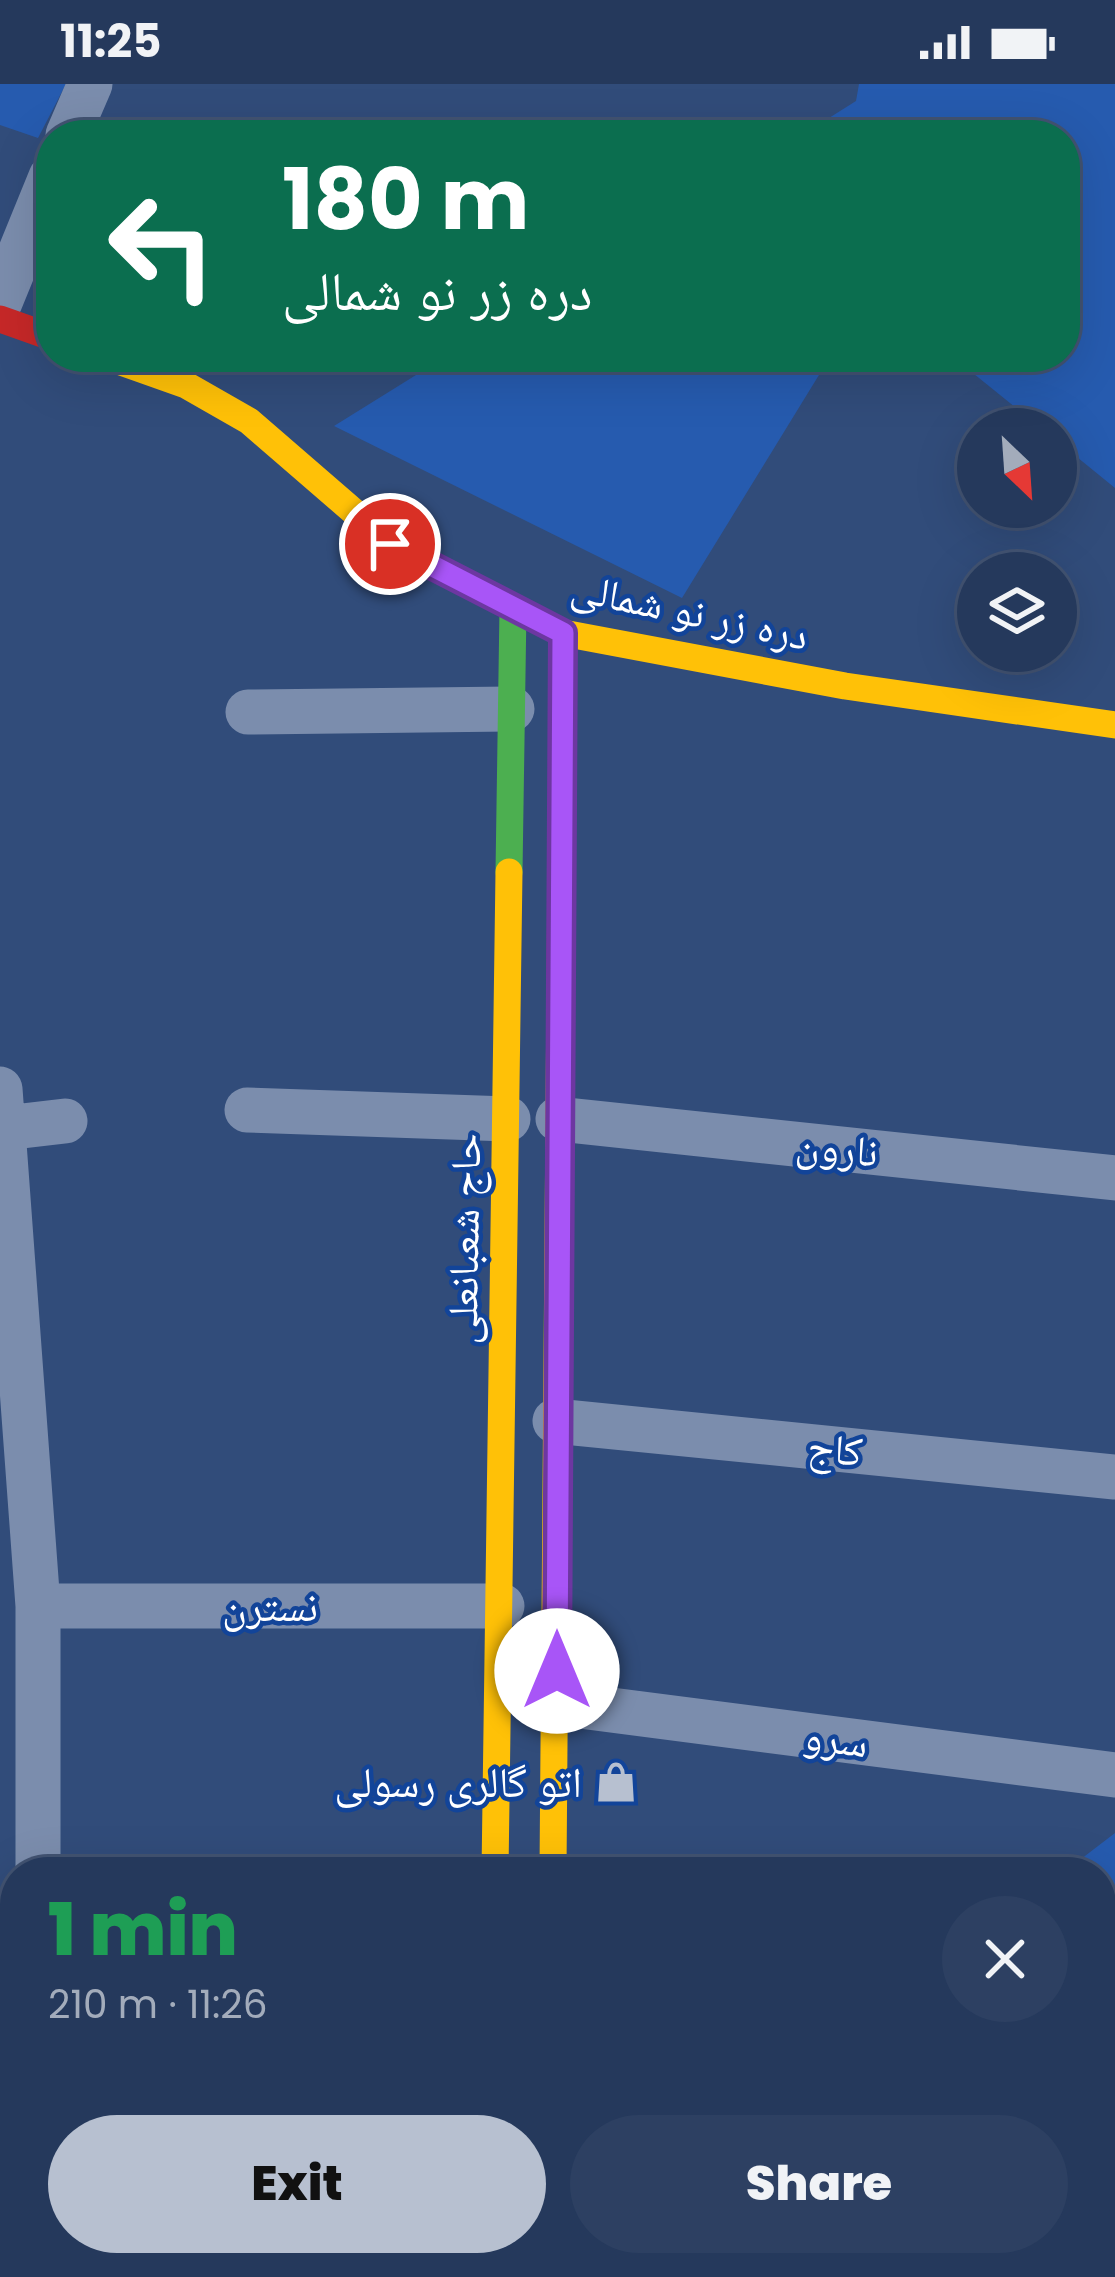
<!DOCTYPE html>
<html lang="en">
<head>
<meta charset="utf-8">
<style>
  :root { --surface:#25395c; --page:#2d4062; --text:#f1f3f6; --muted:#a3acbb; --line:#425372; --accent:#b7c0d0 }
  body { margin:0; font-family:Poppins,"Noto Naskh Arabic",sans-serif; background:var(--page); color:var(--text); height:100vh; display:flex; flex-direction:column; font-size:45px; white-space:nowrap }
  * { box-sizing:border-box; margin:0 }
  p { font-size:39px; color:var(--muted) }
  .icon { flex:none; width:66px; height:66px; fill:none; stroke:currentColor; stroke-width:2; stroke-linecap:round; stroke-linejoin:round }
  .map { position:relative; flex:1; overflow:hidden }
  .drawer { position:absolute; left:0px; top:1773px; width:1116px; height:420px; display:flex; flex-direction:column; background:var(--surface); border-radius:48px 48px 0 0; box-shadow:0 12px 48px #0002,0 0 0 3px var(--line) }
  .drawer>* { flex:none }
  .banner { position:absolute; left:36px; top:36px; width:1044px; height:252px; border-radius:48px; box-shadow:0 12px 48px #0002,0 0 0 3px var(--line); background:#0b6e4f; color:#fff; overflow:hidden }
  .needle { width:78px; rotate:155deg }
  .fabs { position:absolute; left:957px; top:324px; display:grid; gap:24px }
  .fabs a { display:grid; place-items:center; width:120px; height:120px; border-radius:50%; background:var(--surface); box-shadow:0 12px 48px #0002,0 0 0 3px var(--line); font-size:60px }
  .pin { position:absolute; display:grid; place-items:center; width:102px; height:102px; color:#fff; margin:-51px; border:6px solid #fff; border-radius:50%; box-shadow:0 3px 12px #0007 }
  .me { position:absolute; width:132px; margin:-66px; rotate:0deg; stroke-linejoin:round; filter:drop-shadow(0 0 9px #0008) }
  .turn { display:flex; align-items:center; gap:42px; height:252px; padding:0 48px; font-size:54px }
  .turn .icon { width:156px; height:156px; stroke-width:2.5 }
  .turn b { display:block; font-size:84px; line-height:102px }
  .round { display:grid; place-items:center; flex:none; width:126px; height:126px; border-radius:63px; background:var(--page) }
  .overview { display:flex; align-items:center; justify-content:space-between; height:204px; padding:0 48px }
  h1 { font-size:72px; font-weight:800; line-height:90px; color:#1e9e55 }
  .button { display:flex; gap:24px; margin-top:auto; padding:24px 48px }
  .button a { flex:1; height:138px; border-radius:72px; background:var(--accent); color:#111; font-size:48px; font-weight:800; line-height:138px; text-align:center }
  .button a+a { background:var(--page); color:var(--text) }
  .status { display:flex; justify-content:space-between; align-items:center; height:84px; padding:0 60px; background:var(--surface); direction:ltr }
  .status svg { height:33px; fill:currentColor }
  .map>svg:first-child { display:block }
</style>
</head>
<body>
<div class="status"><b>11:25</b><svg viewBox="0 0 49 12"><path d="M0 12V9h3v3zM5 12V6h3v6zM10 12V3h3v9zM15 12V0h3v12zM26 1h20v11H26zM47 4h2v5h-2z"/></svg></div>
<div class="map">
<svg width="1115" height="2193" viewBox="0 0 1115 2193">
  <rect width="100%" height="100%" fill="#314c7a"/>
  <path fill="#265baf" d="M0 0H66L38 54 0 41Z
    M859 0H1115V404L1056 356V345H1042L953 273H1065V51H802L856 17Z
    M445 273H830L682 514 334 342Z
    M1115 1749V1896L1101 1935V1788H1064Z
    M1115 2083V2193H1061L1067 2178H1101V2102Z
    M567 2178H1014L1008 2193H566Z"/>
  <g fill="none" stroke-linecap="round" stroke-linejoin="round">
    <path stroke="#7b8dad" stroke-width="8" stroke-dasharray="6 9" stroke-linecap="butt" d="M1101 2049 1115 2012
      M1046 2193 1052 2178"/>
    <path stroke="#7b8dad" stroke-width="45" d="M68 51 90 0
      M0 218 51 93
      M248 628 512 625
      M0 1005 38 1522V1788
      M247 1026 508 1035
      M558 1035 1115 1094
      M5 1044 65 1037
      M555 1337 1115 1393
      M38 1522H502
      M557 1619 1115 1691
      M0 2154 15 2153"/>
    <path stroke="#4caf50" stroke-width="27" d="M509 788 513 524
      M486 2178V2193
      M542 2193 543 2178"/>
    <path stroke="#ffc107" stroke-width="27" d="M107 273 186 301 249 337 390 459 563 549 845 602 1115 641
      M495 1788 509 788
      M553 1788 560 901"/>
    <path stroke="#c62828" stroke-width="27" d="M0 235 51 253
      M560 901 563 549"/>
  </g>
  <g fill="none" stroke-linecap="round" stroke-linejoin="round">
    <g stroke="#6d37a1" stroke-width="30">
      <path id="route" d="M390 460 563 549 557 1587"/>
    </g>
    <use href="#route" stroke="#a855f7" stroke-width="21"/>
  </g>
  <defs>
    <g id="shop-bare" transform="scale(3.24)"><path d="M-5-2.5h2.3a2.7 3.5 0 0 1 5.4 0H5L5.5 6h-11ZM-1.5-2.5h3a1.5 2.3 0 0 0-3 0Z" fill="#b7c0d0" stroke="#124499" stroke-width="2.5" paint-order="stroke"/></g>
  </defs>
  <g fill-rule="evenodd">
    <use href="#shop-bare" x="616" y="1698"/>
  </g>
  <g text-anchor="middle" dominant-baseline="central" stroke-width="9" stroke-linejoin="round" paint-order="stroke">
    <g font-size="42" fill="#fff" stroke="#124499">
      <text transform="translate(690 527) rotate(12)">دره زر نو شمالی</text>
      <text transform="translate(837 1064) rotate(6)">نارون</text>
      <text transform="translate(464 1155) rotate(-89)">حاج شعبانعلی</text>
      <text transform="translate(835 1365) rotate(6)">کاج</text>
      <text x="270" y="1522">نسترن</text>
      <text transform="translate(836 1655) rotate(7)">سرو</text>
    </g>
    <g font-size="42" fill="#fff" stroke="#124499" text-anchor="end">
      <text x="582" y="1698">اتو گالری رسولی</text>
    </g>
  </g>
</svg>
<div class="fabs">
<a><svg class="needle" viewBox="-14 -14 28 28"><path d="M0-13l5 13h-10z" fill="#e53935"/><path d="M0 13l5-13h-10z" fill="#a3acbb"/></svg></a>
<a><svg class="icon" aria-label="layers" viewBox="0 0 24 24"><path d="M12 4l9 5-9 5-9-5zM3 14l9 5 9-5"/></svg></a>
</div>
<div class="pin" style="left:390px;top:460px;background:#d93025"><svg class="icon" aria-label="arrive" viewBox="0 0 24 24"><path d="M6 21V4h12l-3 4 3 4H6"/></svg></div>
<svg class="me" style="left:557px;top:1587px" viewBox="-20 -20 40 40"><circle r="19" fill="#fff"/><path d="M0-13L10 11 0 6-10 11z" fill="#a855f7"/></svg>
<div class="banner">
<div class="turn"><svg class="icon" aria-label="left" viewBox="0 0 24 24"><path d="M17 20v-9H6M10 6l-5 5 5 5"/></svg><div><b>180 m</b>دره زر نو شمالی</div></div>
</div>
<section class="drawer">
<div class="overview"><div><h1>1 min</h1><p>210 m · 11:26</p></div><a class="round"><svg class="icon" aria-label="close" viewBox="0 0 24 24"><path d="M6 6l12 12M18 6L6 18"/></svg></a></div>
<div class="button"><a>Exit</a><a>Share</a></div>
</section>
</div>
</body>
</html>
